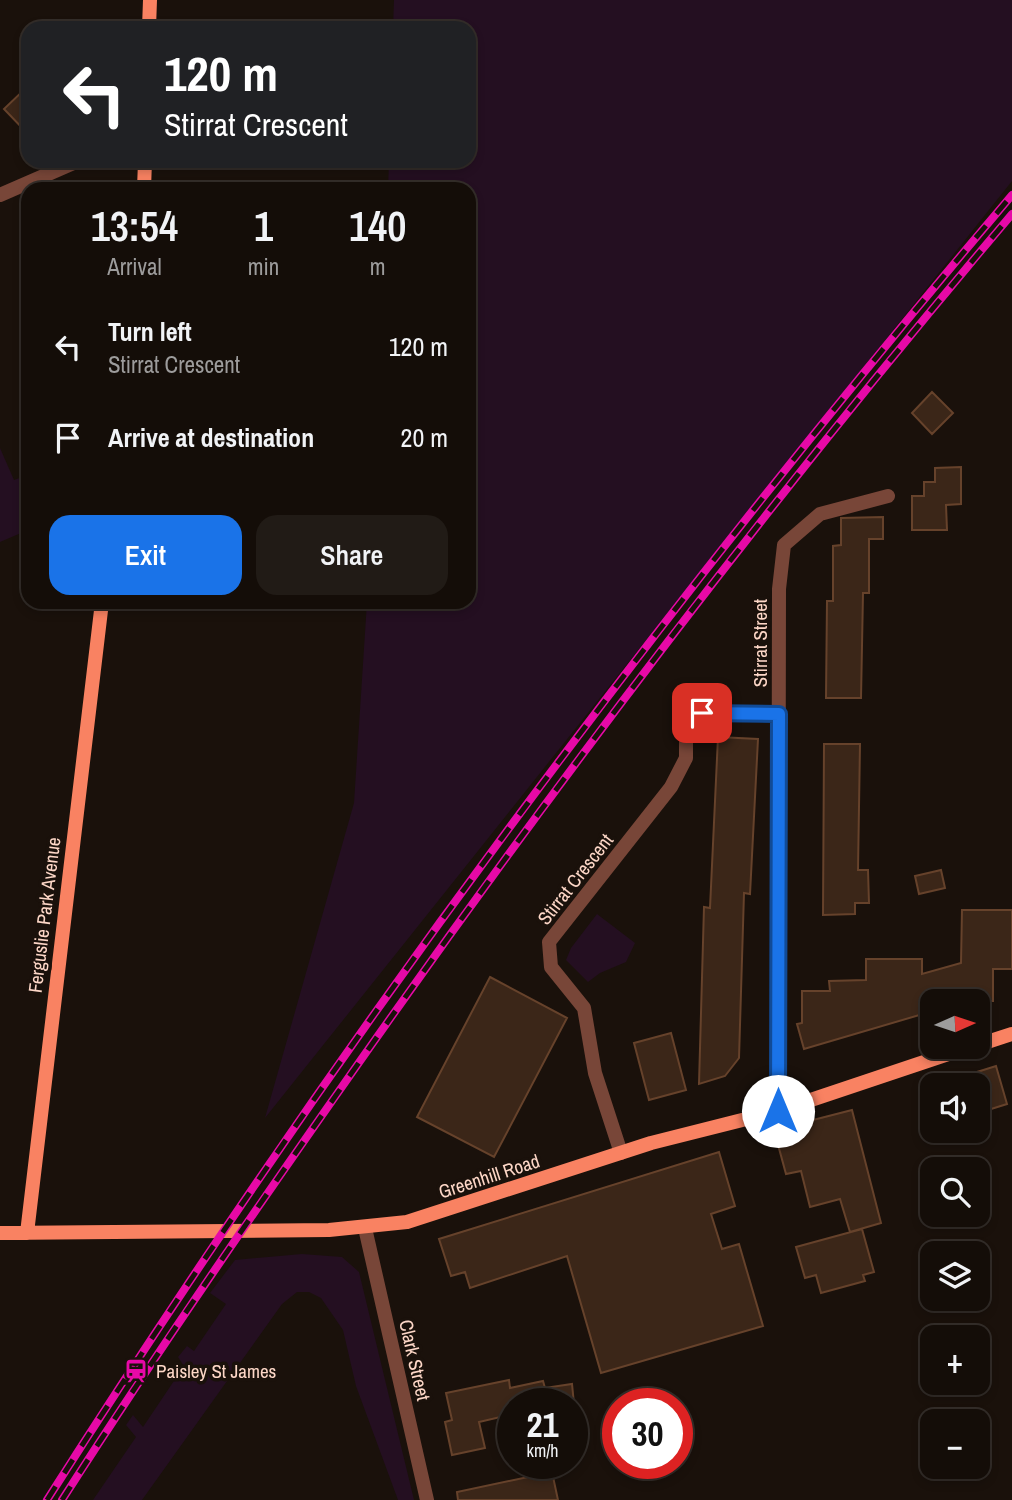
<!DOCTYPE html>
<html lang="en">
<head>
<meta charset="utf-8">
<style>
  :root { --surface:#140d08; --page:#211b16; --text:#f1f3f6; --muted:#9d9c9c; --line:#332d29; --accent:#1a73e8 }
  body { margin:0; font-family:"Archivo Narrow",sans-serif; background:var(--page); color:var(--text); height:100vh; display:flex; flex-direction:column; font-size:26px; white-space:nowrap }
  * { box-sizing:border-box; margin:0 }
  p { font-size:23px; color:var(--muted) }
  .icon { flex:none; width:38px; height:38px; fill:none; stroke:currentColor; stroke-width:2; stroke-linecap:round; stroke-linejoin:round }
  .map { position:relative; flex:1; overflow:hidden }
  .details { position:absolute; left:21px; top:182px; width:455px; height:427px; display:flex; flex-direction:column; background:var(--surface); border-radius:21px; box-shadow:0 4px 10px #0003,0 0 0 2px var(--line) }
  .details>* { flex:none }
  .top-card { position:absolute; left:21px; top:21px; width:455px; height:147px; border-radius:21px; box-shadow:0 4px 10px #0003,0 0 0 2px var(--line); background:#202124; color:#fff; overflow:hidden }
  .needle { width:46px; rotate:87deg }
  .tools { position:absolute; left:920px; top:989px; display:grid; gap:14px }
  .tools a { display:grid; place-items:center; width:70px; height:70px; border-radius:14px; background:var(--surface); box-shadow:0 4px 10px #0003,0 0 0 2px var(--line); font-size:35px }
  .speed { position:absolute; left:497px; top:1388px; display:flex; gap:14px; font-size:35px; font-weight:700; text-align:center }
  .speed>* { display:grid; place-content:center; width:91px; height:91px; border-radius:50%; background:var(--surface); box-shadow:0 4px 10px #0003,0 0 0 2px var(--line); line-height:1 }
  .speed small { font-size:18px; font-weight:400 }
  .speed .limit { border:10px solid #d22; background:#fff; color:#111 }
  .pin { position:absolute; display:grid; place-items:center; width:60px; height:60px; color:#fff; margin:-30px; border-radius:14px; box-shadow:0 4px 10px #0006 }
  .me { position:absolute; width:77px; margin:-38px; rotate:0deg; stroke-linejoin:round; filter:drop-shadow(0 0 5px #0008) }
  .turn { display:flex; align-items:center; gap:24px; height:147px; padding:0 28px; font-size:32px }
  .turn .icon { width:91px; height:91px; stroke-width:2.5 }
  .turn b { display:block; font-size:49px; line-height:60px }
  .eta { display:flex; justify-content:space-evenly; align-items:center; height:119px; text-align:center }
  .eta b { font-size:42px; font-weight:600; line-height:49px }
  .primary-button { display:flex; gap:14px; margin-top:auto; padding:14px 28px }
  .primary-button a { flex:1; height:80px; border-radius:21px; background:var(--accent); color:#fff; font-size:28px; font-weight:600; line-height:80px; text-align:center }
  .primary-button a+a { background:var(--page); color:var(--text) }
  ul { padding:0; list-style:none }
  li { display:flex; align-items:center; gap:21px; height:91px; padding:0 28px }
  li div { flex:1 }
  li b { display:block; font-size:26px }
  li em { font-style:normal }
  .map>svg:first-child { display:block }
</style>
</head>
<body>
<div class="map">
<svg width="1012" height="1500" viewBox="0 0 1012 1500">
  <rect width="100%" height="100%" fill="#1a110b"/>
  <path fill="#240f21" d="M394 0H1012V181L265 1118 354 803 367 602H469V189H388L389 161H469V28H393Z
    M0 448 14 480 28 475V530L0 542Z
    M597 914 635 943 626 962 600 973 588 982 566 960 571 948Z
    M302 1254 342 1257 359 1272 414 1500H398L356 1386 343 1330 321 1298 309 1292H297L282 1304 142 1500H93L136 1437 126 1425 133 1415 143 1427 184 1366 178 1357 187 1346 194 1351 226 1304 210 1293 235 1260Z"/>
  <path fill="#3b2618" stroke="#66422b" stroke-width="2" d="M28 86V134L4 109Z
    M932 392 953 413 932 434 912 413Z
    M961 467V504L946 505 947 530H912V496H924V482H935V468Z
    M883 517V539H869V593H863L861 698H826L827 601H833V546L841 545V518Z
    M718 737 758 739 750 894 744 893 739 1058 725 1076 699 1084 704 907 710 908Z
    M824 744H860L858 870H868L869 903H855V914L823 915Z
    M941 870 945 888 919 894 915 876Z
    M962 910H1012V969H993V1001H933V1011L804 1049 797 1024 802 1023V991H830L829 981 866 980V959H922V974L961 963Z
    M490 977 567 1018 494 1157 417 1117Z
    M671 1033 686 1090 649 1100 634 1043Z
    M996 1066 1007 1104 988 1110 977 1072Z
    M852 1110 881 1223 850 1232 840 1199 810 1207 801 1171 786 1174 774 1130Z
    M719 1152 735 1206 711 1214 722 1249 739 1244 763 1326 601 1373 567 1256 470 1288 465 1272 451 1276 439 1239Z
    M862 1229 874 1272 863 1275 865 1281 821 1293 816 1275 805 1278 796 1247Z
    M509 1380 510 1388 543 1381 545 1388 572 1384 574 1404H513V1414L479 1422 485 1448 452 1455 445 1422 452 1420 446 1393Z
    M552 1472 558 1500H458L457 1492Z"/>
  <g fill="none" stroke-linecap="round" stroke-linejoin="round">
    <path stroke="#784638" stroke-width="14" d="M0 195 78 161
      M778 1111 779 589 784 545 820 514 888 496
      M621 1153 595 1073 584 1008 551 967 549 942 671 787 686 758V728L702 713 779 714
      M365 1228 427 1500"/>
    <path stroke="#f98262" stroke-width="14" d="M149 28 150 0
      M144 189 145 161
      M978 1045 1012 1034
      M0 1233 329 1230 407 1222 651 1143 778 1111 972 1046
      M27 1233 102 602"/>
    <g stroke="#e709a7" stroke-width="8">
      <path id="rail" d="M47 1500C337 1044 662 607 1012 195
        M62 1500C149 1364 240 1232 332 1101 546 795 771 498 1012 214"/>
    </g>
    <use href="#rail" stroke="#1a110b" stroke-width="5" stroke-dasharray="16" stroke-linecap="butt"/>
  </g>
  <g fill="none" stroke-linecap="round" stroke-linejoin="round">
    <g stroke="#114b97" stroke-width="18">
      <path id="route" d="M702 713 779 714 778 1111"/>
    </g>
    <use href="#route" stroke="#1a73e8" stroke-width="12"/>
  </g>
  <defs>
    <g id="station-bare" transform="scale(1.89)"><path d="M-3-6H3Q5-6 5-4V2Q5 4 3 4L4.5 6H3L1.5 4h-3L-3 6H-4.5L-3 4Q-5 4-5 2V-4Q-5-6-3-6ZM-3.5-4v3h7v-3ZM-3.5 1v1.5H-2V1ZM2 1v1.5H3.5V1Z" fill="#e709a7" stroke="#1a110b" stroke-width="2.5" paint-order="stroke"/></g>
  </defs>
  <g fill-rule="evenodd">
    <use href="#station-bare" x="136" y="1371"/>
  </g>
  <g text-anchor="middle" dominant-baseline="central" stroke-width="7" stroke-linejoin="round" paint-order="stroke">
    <g font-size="19" fill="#fdd7c7" stroke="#1a110b">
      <text transform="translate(760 643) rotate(-90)">Stirrat Street</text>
      <text transform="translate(575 879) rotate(-52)">Stirrat Crescent</text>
      <text transform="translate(44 915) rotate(-83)">Ferguslie Park Avenue</text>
      <text transform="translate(489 1176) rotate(-18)">Greenhill Road</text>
      <text transform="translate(415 1360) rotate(77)">Clark Street</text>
    </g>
    <g font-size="19" fill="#fdd7c7" stroke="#1a110b" text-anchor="start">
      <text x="156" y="1371">Paisley St James</text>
    </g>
  </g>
</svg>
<div class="tools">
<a><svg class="needle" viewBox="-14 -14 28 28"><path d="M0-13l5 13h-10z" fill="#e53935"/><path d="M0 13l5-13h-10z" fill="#9d9c9c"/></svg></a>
<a><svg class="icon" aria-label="sound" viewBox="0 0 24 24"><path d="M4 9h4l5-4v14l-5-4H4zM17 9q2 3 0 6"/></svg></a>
<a><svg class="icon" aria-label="search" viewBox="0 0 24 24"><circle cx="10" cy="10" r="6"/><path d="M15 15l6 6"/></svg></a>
<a><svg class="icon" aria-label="layers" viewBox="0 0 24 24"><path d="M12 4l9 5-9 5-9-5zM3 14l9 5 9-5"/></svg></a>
<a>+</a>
<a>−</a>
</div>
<div class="speed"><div>21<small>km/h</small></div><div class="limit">30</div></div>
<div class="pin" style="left:702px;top:713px;background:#d93025"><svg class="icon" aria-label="arrive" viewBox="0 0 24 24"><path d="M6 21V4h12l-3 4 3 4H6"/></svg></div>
<svg class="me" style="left:778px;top:1111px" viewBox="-20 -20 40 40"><circle r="19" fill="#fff"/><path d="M0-13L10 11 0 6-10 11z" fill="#1a73e8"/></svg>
<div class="top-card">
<div class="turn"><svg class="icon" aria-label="left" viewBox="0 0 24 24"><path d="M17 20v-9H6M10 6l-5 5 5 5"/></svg><div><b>120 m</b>Stirrat Crescent</div></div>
</div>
<section class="details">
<div class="eta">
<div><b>13:54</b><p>Arrival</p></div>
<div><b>1</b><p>min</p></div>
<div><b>140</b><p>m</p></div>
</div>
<ul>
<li><svg class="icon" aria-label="left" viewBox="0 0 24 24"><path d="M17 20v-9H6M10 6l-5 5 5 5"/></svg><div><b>Turn left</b><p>Stirrat Crescent</p></div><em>120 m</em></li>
<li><svg class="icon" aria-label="arrive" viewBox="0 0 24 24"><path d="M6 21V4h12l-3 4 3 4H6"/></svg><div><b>Arrive at destination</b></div><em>20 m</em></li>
</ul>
<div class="primary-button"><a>Exit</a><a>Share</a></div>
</section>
</div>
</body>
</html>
